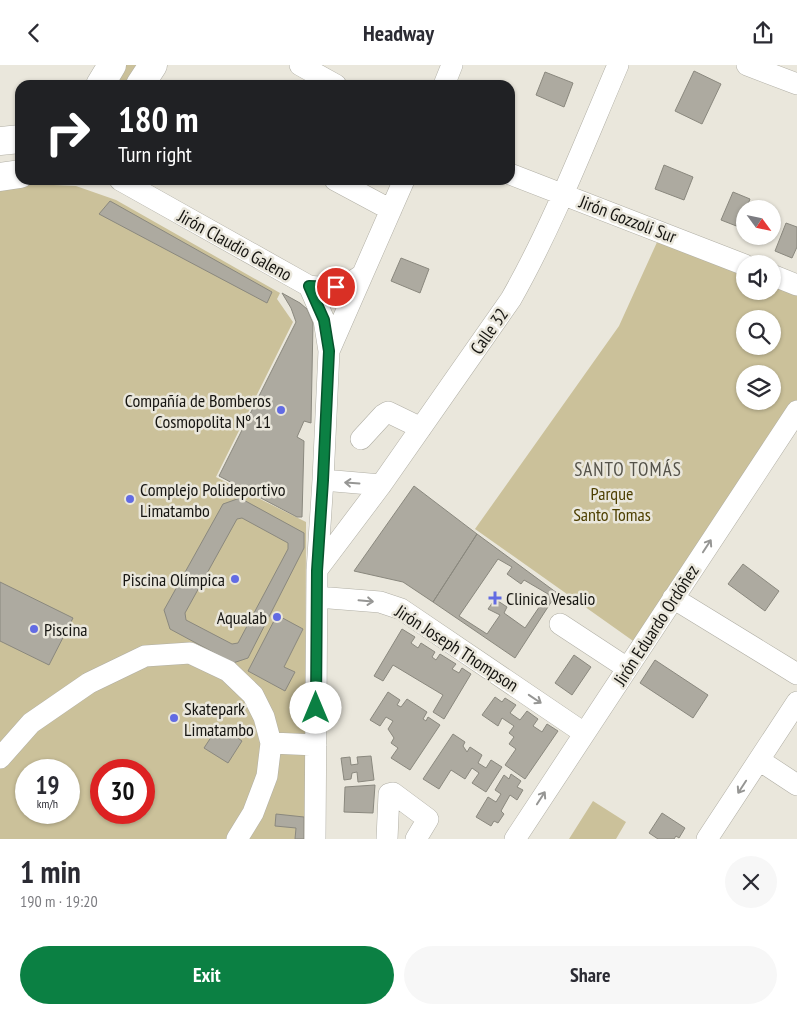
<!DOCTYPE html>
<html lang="en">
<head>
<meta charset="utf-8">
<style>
  :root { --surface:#fff; --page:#f7f7f7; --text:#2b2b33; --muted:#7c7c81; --accent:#0b8043 }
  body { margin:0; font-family:"PT Sans Narrow",sans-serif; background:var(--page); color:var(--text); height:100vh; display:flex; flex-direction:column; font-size:19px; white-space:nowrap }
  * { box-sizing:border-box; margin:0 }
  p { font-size:16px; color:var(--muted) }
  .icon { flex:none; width:28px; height:28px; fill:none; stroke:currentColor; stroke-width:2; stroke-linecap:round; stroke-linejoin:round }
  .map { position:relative; height:774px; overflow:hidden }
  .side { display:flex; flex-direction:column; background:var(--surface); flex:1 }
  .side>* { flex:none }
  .banner { position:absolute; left:15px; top:15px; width:500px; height:105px; border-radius:15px; box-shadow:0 1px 4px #0004; background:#202124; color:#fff; overflow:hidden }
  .needle { width:32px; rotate:123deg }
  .fabs { position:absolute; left:736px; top:135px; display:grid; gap:10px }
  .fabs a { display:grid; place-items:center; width:45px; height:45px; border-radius:50%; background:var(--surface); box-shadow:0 1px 4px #0004; font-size:25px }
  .speed { position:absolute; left:15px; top:694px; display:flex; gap:10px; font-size:25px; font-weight:700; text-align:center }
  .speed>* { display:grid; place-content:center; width:65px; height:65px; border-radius:50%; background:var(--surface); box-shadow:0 1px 4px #0004; line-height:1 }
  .speed small { font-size:12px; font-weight:400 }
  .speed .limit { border:8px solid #d22; background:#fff; color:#111 }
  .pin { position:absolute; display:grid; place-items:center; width:42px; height:42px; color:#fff; margin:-21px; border:2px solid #fff; border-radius:50%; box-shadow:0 1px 5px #0007 }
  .me { position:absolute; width:55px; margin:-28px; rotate:0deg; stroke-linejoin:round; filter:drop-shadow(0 0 4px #0008) }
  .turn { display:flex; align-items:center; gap:18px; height:105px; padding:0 20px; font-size:22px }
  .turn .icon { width:65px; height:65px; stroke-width:2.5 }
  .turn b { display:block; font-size:35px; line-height:42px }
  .round { display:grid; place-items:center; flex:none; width:52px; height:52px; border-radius:26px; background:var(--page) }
  .head { display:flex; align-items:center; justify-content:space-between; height:85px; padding:0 20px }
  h1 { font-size:30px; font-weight:600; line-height:38px }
  .button { display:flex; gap:10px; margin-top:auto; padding:10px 20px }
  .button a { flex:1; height:58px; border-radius:30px; background:var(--accent); color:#fff; font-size:20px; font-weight:600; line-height:58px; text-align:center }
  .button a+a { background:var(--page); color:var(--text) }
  header { display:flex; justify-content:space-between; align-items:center; height:65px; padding:0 20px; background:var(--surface); font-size:22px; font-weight:600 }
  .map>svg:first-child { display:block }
</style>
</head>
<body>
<header><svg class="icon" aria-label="back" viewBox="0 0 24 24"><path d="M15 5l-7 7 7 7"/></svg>Headway<svg class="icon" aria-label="share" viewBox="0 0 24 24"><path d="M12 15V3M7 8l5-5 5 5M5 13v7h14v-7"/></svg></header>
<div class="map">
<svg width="797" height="774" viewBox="0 0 797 774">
  <rect width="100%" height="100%" fill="#eae7dc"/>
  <path fill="#cbc19a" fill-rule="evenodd" d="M126 0H144L131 20H112Z
    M32 119 76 121 116 135 280 228 277 234 293 257 216 412 306 457 305 774H0V122ZM26 705H69V748H26ZM101 705H144V748H101Z
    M658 175 745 209V226H772L773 220 797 230V336L636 578 475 464 619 261ZM745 254H772V281H745ZM745 309H772V336H745Z
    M593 736 626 757 616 774H569Z"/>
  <path fill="#adaaa0" stroke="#8a887e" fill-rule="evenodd" d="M694 6 721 19 702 59 675 46Z
    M545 7 573 18 564 42 536 30Z
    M664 100 693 112 684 135 655 124Z
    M733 127 750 134 746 144H745L739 162 721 155Z
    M110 136 272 227 267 238 99 149Z
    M786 158 797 162V182L792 193 775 186Z
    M401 193 429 204 420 228 391 216Z
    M282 228 300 238 307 244 313 258 311 358 304 356 297 372 304 376 302 452H297L219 411 296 257 291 243Z
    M414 421 477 469 433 537 403 517 354 506Z
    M240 433 304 468V483L248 593 233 598 170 564 164 545 223 439ZM242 453 288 478V484L238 578 232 579 186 555 185 548 237 454Z
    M477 469 557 528 515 593 433 537Z
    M498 494 512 502 507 509 521 519 524 515 548 529 525 563 504 548 507 542 495 534 488 544 500 550 487 569 459 551Z
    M743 499 779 526 765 546 728 519Z
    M0 517 73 553 49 600 0 576Z
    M277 550 303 564 284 602 295 607 285 626 248 606Z
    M402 564 415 572 411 578 418 583 421 578 435 587 432 592 436 595 440 589 456 599 452 604 459 608 462 603 471 609 444 654 433 647 443 630 393 600 383 616 374 611Z
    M574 590 591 602 572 630 555 618Z
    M655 595 708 630 693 653 640 618Z
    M388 627 400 635 397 640 401 642 407 634 427 647 423 654 426 656 428 652 440 660 410 705 391 693 398 683 391 678 394 673 388 664 393 656 386 652 380 661 370 655Z
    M495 632 502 637 505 633 516 640 510 648 520 655 527 646 538 654 533 661 542 667 547 659 558 666 525 714 505 700 516 684 509 679 514 672 509 668 514 661 502 653 498 661 482 650Z
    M219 660 242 676 228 698 204 683Z
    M453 669 465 677 463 681 467 687 470 682 482 690 478 698 486 703 491 695 502 702 486 727 472 718 479 708 472 703 465 714 451 705 439 724 423 714Z
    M371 691 374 715 358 717 357 707 352 708 351 714 344 715 341 693 350 692 351 700 358 699 357 692Z
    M511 709 521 716 517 722 523 725 517 735 510 730 501 746 504 749 498 758 494 756 491 761 476 752 488 732 496 737 501 729 495 725 504 710 509 714Z
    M375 720 373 748 344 747 345 722Z
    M662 748 685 763 679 773 676 771 674 774H658L649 768Z
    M276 749 304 752V774H295L296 763 275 761Z"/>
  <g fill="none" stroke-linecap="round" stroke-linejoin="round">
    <g stroke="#b1afa5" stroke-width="22">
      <path id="minor" d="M300 0 336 20
        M747 0 797 19
        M444 20 452 0
        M510 109 745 200
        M120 115 309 221 324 255 329 286 323 415 317 506 315 774
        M335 115 391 145
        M772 210 797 220
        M309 221C333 223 342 224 362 210
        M329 286 404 115
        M361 374 383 350 388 347 421 363
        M323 415 381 420
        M317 505 381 420 511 234C553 160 584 79 618 0
        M317 532 380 537 401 544 584 668
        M673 533 797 609
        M560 559 627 603
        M0 693 31 658 89 618 145 591 190 588 228 606 253 630 264 652 271 678 316 680
        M759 695 797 720
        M237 774 253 748 267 711 271 678
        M387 774 389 729 393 728 428 754 416 774
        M515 774 797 346
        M707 774 797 637"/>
    </g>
    <g stroke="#b1afa5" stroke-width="29">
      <path id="major" d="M100 20 112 0
        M140 20 153 0
        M0 76 20 74
        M0 112 20 109"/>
    </g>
    <use href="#minor" stroke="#fff" stroke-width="21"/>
    <use href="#major" stroke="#fff" stroke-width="28"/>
  </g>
  <defs><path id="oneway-shaft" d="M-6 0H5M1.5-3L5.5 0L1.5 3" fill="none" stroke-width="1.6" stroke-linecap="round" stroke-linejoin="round" transform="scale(1.25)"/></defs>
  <g stroke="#969694">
    <use href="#oneway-shaft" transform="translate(352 418) rotate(-176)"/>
    <use href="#oneway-shaft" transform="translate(707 481) rotate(-57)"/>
    <use href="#oneway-shaft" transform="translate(366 536) rotate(5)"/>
    <use href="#oneway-shaft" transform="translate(535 634) rotate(34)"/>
    <use href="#oneway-shaft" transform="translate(742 722) rotate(123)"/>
    <use href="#oneway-shaft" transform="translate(541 733) rotate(-57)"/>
  </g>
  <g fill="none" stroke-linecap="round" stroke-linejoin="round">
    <g stroke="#07532c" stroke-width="12">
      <path id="route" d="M316 643 317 506 323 415 329 286 324 255 309 221 336 222"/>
    </g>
    <use href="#route" stroke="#0b8043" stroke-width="9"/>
  </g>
  <g fill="#626be3" stroke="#eae7dc" stroke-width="2">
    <circle cx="281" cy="345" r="5"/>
    <circle cx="130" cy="434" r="5"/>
    <circle cx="235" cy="514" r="5"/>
    <path d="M492.5 525.5h5v5h5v5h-5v5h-5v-5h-5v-5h5z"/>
    <circle cx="277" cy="552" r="5"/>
    <circle cx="34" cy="564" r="5"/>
    <circle cx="174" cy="653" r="5"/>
  </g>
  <g text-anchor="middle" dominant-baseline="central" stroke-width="5" stroke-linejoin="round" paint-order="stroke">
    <g font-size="18" fill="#161511" stroke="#eae7dc">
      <text transform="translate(628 154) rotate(21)">Jirón Gozzoli Sur</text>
      <text transform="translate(235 180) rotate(29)">Jirón Claudio Galeno</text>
      <text transform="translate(489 266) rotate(-55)">Calle 32</text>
      <text transform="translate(656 560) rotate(-57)">Jirón Eduardo Ordóñez</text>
      <text transform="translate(457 583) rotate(33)">Jirón Joseph Thompson</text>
    </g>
    <g font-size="18" fill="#161511" stroke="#eae7dc" text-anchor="start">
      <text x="271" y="335" text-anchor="end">Compañía de Bomberos<tspan x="271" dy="21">Cosmopolita Nº 11</tspan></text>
      <text x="140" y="424">Complejo Polideportivo<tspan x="140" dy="21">Limatambo</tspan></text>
      <text x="225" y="514" text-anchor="end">Piscina Olímpica</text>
      <text x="506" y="533">Clinica Vesalio</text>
      <text x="267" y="552" text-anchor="end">Aqualab</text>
      <text x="44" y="564">Piscina</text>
      <text x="184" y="643">Skatepark<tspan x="184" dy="21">Limatambo</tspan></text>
    </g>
    <g font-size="18" fill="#4d3f01" stroke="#eae7dc">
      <text x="612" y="428">Parque<tspan x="612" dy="21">Santo Tomas</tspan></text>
    </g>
    <g font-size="19" letter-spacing="1" fill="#545249" stroke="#eae7dc">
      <text x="628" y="404">SANTO TOMÁS</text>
    </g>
  </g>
</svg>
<div class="fabs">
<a><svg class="needle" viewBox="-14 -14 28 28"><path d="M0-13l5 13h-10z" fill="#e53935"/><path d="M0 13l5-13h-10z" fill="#7c7c81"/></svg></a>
<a><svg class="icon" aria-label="sound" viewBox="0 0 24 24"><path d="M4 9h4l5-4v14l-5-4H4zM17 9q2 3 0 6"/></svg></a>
<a><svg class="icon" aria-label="search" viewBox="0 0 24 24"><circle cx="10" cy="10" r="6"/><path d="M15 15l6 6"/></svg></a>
<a><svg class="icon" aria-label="layers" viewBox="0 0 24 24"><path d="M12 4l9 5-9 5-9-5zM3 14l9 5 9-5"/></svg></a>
</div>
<div class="speed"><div>19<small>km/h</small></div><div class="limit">30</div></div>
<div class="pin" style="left:336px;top:222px;background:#d93025"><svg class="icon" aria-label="arrive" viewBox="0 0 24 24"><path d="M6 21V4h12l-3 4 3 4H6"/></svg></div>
<svg class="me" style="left:316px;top:643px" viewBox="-20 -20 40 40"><circle r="19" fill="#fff"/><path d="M0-13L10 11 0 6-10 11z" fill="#0b8043"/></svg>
<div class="banner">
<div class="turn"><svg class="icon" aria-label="right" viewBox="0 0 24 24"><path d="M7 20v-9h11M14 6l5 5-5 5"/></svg><div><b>180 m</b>Turn right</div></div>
</div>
</div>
<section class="side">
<div class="head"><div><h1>1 min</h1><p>190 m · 19:20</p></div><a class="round"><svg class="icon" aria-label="close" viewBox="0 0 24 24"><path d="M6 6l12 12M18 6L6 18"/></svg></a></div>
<div class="button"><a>Exit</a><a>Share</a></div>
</section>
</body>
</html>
